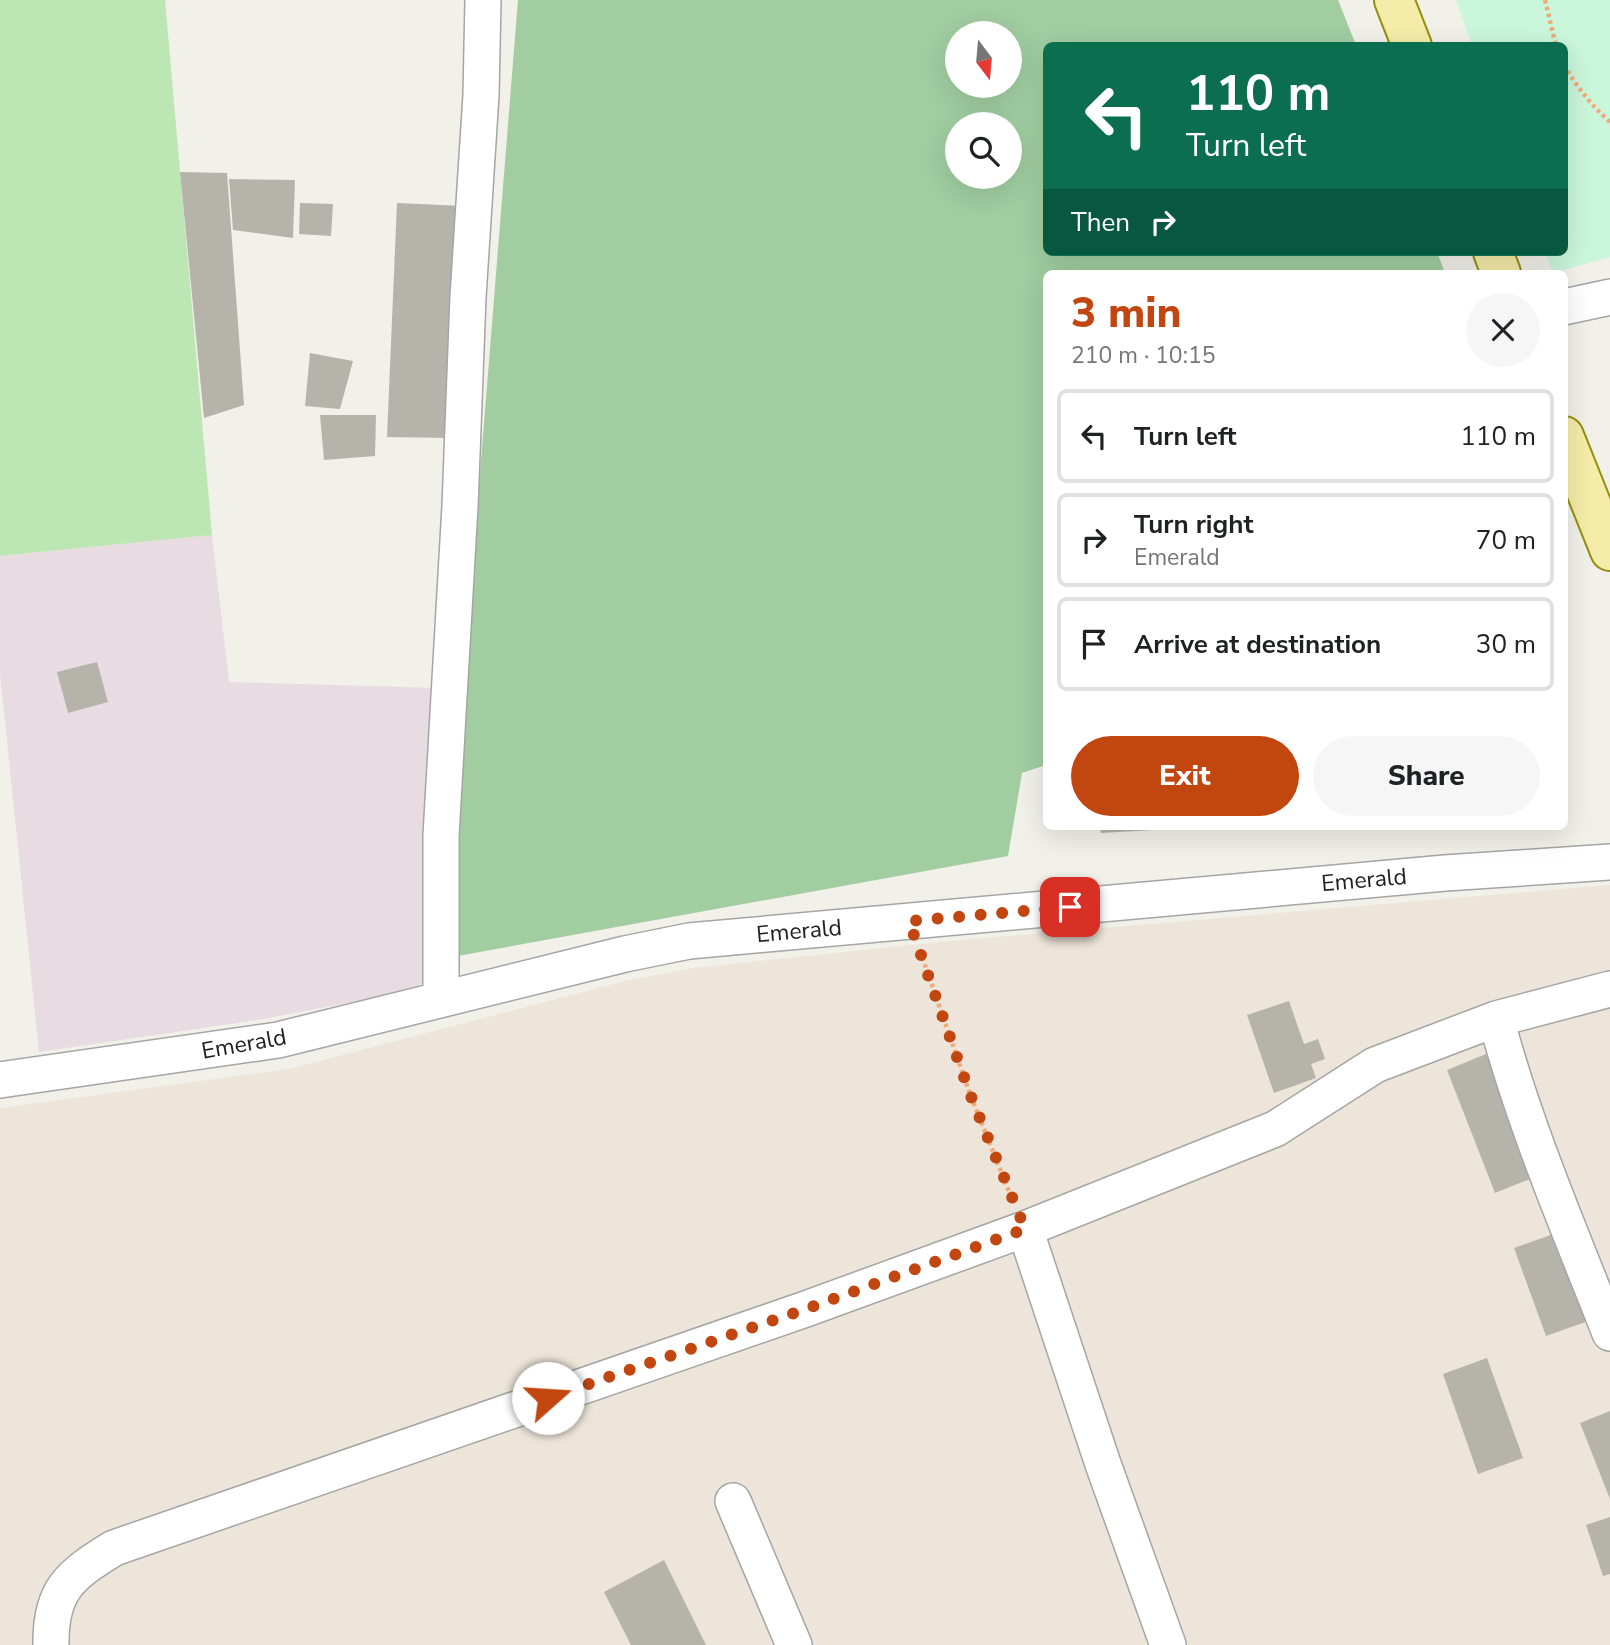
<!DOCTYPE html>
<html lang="en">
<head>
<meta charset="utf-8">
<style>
  :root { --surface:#fff; --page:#f6f6f6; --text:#202124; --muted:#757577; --line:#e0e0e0; --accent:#c24610 }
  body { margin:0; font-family:"Nunito Sans",sans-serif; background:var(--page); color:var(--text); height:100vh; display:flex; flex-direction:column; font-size:26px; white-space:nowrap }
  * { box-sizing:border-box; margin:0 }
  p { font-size:23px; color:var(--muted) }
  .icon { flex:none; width:38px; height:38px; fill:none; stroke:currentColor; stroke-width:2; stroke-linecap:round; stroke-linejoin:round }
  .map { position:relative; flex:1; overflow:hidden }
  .details { position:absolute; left:1043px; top:270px; width:525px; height:560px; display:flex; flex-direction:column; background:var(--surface); border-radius:10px; box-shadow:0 7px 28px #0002 }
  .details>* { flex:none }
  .banner { position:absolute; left:1043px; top:42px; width:525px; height:214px; border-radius:10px; box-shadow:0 7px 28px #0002; background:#0b6e4f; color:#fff; overflow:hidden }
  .needle { width:46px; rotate:164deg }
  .tools { position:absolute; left:945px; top:21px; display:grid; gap:14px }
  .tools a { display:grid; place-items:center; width:77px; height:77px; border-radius:50%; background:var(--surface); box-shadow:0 7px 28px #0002; font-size:35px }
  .pin { position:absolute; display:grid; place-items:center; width:60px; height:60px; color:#fff; margin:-30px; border-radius:14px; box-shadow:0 4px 10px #0006 }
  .me { position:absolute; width:77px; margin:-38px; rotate:71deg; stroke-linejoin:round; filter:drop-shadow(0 0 5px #0008) }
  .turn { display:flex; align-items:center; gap:24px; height:147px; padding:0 28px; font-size:32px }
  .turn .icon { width:91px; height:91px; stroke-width:2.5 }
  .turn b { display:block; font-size:49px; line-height:60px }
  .then { display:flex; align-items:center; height:66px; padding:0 28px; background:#0003; gap:14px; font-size:26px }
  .round { display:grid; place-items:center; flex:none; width:74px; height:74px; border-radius:37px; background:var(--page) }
  .headline { display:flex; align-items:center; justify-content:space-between; height:119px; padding:0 28px }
  h1 { font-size:42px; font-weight:800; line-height:52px; color:var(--accent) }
  .cta { display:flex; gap:14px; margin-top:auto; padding:14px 28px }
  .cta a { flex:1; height:80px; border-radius:42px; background:var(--accent); color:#fff; font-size:28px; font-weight:800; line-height:80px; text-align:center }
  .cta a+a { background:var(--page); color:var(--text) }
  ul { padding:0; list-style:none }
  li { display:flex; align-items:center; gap:21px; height:94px; margin:0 14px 10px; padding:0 14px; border:4px solid var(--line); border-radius:10px }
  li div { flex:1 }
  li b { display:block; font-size:26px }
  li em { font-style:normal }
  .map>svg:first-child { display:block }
</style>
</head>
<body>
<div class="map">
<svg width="1610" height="1645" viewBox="0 0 1610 1645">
  <rect width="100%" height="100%" fill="#f1f0e9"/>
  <path fill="#e9dbe2" d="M212 535 229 682 439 688 425 980 414 990 258 1020 39 1052 0 673V556Z"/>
  <path fill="#ede5d9" d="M1610 885V1645H0V1108L289 1069 625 981 693 968 949 941Z"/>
  <path fill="#bce6b3" d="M0 0H165L212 535 0 556Z"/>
  <path fill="#a1cda1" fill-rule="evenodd" d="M518 0H1338L1356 45 1046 46V252H1437L1445 273H1046V765L1022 773 1008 856 441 959ZM957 33H1010V86H957ZM957 124H1010V177H957Z"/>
  <path fill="#caf6db" d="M1456 0H1610V257L1553 273 1545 252H1564V46L1472 45Z"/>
  <path fill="#b6b3ab" d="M180 172 227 173 244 405 204 418Z
    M229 179 295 180 293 238 233 230Z
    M300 203 333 204 331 236 299 234Z
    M397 203 463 206 453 438 387 437Z
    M310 353 353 361 340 409 305 406Z
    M320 415H376L375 456 324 460Z
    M97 662 108 702 68 713 57 672Z
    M1100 826H1188V828L1101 833Z
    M1289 1001 1304 1044 1318 1039 1325 1059 1311 1064 1316 1078 1274 1093 1247 1015Z
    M1486 1054 1535 1177 1495 1193 1447 1070Z
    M1559 1232 1591 1320 1546 1336 1514 1248Z
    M1487 1358 1523 1458 1478 1474 1443 1374Z
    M1610 1411V1499L1580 1423Z
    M1610 1517V1574L1603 1576 1586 1525Z
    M664 1560 706 1645H631L604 1592Z"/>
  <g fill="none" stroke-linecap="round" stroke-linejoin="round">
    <g stroke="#a5a5a5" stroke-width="38">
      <path id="minor" d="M1564 307 1610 297
        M441 998V836L460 506 468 297 481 95 483 0
        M1496 1019C1525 1127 1569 1229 1610 1333
        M0 1080 278 1040 625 954 689 941 1445 873 1610 862
        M1025 1229 1103 1464 1168 1645
        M733 1501 794 1645
        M51 1645C50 1590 70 1575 114 1548L803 1310 1025 1229 1275 1129 1375 1065 1496 1019 1610 989"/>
    </g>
    <g stroke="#928f0c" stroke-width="42">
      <path id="major" d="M1394 0 1412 46
        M1493 252 1501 273
        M1564 436 1610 551"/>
    </g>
    <path stroke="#f0aa7a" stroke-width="4.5" stroke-dasharray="3.5 3.5" stroke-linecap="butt" d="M1545 0 1556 46
      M1564 65C1577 87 1591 105 1610 122
      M920 951 970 1094 1012 1199"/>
    <use href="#minor" stroke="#fff" stroke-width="35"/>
    <use href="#major" stroke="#f5eca9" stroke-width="38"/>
  </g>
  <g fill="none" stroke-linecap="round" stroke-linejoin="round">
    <path stroke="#c24610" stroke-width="12" stroke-dasharray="0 21.6" d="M548 1398 803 1310 1025 1229 970 1094 909 921 1070 907"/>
  </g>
  <g text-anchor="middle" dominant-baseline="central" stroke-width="5" stroke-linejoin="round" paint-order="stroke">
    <g font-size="23" fill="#212121" stroke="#fff">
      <text transform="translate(1364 880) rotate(-5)">Emerald</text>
      <text transform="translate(799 931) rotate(-5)">Emerald</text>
      <text transform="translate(244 1044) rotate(-10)">Emerald</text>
    </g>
  </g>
</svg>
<div class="tools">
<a><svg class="needle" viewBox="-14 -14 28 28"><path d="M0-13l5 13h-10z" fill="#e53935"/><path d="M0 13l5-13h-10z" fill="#757577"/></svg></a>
<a><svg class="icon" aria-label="search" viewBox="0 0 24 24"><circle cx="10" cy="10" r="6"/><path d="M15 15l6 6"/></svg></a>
</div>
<div class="pin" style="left:1070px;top:907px;background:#d93025"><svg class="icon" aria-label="arrive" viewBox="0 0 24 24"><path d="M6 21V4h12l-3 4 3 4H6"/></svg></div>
<svg class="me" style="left:548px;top:1398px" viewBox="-20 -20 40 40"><circle r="19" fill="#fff"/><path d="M0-13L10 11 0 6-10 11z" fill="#c24610"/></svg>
<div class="banner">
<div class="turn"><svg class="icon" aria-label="left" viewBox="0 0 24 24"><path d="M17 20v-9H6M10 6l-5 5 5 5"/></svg><div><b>110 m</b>Turn left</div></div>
<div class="then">Then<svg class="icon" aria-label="right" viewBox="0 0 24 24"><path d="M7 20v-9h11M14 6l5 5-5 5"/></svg></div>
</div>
<section class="details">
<div class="headline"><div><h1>3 min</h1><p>210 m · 10:15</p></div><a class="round"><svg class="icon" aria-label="close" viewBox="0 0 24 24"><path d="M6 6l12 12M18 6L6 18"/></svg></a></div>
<ul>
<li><svg class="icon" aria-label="left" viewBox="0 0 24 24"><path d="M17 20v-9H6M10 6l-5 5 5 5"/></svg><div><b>Turn left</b></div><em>110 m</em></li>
<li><svg class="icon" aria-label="right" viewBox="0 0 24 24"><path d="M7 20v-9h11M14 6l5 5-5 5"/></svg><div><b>Turn right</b><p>Emerald</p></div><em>70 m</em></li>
<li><svg class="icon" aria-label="arrive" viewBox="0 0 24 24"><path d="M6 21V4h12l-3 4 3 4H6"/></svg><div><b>Arrive at destination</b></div><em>30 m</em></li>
</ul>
<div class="cta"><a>Exit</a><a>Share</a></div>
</section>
</div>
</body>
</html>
